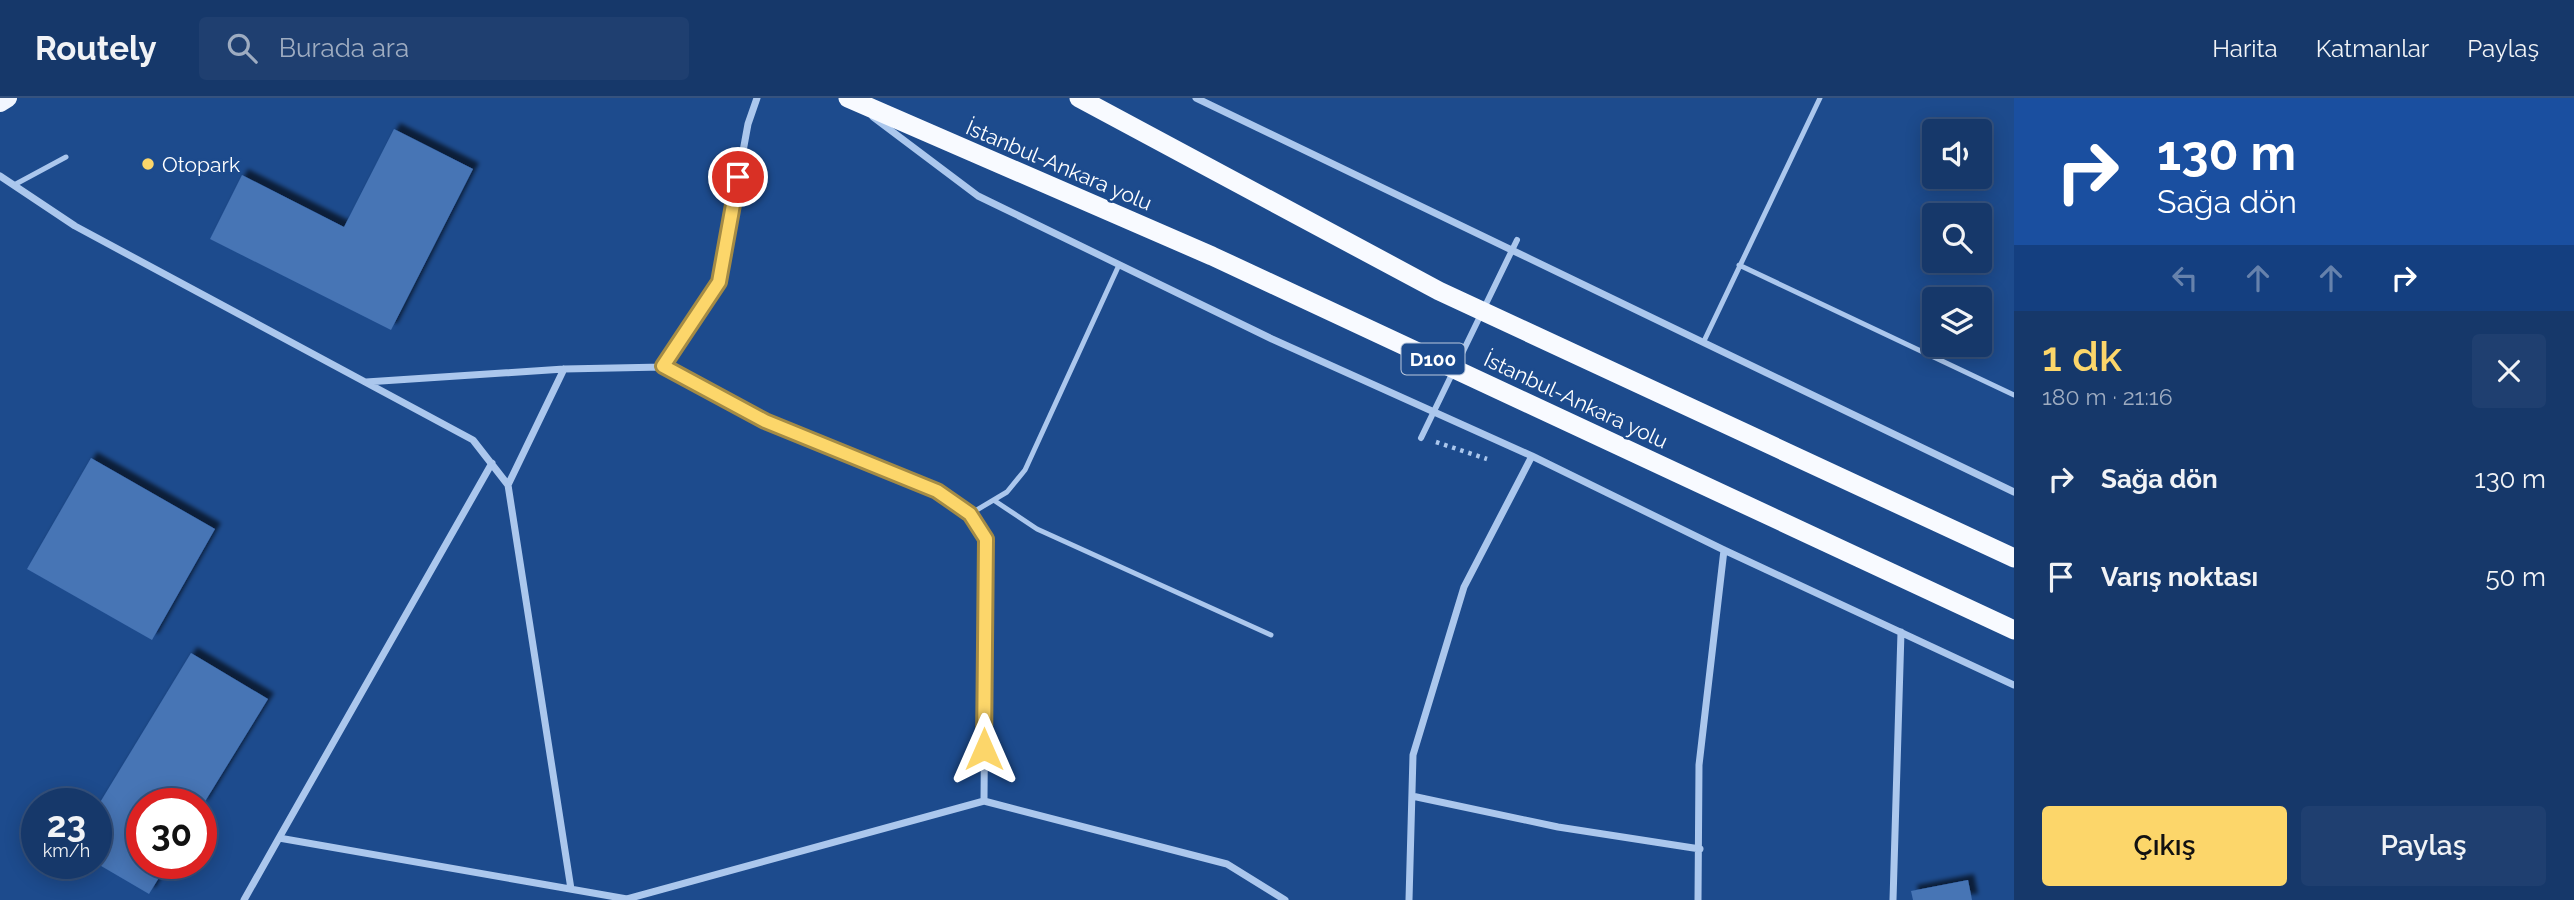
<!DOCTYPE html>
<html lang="tr">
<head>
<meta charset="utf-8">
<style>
  :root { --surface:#16386a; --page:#1f3f70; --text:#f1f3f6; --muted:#9eacc1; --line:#35527e; --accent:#fcd66a }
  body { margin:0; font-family:Raleway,sans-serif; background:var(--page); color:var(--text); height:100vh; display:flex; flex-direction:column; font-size:26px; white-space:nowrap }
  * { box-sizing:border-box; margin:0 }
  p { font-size:23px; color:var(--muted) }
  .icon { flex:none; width:38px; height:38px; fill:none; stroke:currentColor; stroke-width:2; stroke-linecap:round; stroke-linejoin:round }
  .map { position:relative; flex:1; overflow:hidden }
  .side { display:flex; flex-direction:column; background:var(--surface); width:560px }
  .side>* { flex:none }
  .top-card { background:#1a4fa0; color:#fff; overflow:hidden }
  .fabs { position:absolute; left:1922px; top:21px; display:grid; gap:14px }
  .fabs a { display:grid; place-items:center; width:70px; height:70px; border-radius:7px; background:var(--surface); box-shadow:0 4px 18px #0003,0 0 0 2px var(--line); font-size:35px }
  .speed { position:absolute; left:21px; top:690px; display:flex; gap:14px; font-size:35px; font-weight:700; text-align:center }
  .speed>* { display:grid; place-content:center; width:91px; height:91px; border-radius:50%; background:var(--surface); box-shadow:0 4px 18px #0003,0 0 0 2px var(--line); line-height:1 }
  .speed small { font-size:18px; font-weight:400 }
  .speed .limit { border:10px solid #d22; background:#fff; color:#111 }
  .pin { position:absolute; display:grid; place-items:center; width:60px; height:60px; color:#fff; margin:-30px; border:4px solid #fff; border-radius:50%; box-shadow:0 2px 7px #0007 }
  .me { position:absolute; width:77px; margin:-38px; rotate:0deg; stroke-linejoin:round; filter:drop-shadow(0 0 5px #0008) }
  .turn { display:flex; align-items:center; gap:24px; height:147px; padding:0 28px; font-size:32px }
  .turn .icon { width:91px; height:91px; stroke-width:2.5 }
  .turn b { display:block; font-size:49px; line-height:60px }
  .lanes { display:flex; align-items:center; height:66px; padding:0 28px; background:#0003; justify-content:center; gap:35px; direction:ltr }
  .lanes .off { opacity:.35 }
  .round { display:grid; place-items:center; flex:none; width:74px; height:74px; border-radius:7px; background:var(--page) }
  .head { display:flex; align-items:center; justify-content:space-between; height:119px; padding:0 28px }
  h1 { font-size:42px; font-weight:600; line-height:52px; color:var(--accent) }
  .primary-button { display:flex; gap:14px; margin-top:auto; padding:14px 28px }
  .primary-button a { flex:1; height:80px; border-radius:7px; background:var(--accent); color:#111; font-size:28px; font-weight:600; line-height:80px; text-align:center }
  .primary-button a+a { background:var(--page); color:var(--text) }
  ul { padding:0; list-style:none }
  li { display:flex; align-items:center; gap:21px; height:98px; padding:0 28px }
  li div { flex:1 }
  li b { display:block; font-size:26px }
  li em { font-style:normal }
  header { display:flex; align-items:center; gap:42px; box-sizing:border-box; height:98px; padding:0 35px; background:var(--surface); border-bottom:2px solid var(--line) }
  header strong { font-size:33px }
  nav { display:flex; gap:38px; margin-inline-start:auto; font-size:24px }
  .search { width:490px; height:63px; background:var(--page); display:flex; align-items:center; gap:18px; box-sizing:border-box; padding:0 24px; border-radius:7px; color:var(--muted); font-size:26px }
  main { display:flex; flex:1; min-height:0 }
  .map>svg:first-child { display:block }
</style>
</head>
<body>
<header>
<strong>Routely</strong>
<div class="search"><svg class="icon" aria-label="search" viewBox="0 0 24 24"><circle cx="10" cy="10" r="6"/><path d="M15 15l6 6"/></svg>Burada ara</div>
<nav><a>Harita</a><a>Katmanlar</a><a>Paylaş</a></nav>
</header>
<main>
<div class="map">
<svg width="2014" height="802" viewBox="0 0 2014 802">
  <defs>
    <filter id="shadow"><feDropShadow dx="6" dy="-6" stdDeviation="2" flood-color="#0009"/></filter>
  </defs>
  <rect width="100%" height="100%" fill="#1d4b8d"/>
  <path fill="#4674b5" filter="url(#shadow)" d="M394 31 473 71 391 232 210 141 242 77 344 129Z
    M91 360 215 431 152 542 27 471Z
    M191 555 268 601 201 710V705H142V765H168L149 796 96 765V711Z
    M1968 782 1972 802H1913L1911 793Z"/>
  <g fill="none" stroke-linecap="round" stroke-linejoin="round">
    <path stroke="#abc7ed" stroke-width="4.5" stroke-dasharray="3.5 5" stroke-linecap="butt" d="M1436 344 1487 361"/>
    <path stroke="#abc7ed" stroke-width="5" d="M14 87 66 59
      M1739 167 2014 297
      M1704 243 1820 0
      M995 403 1037 431 1271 537
      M970 416 1007 394 1025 372 1119 167"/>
    <path stroke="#abc7ed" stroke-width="6" d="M1421 340 1517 142"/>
    <path stroke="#abc7ed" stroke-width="7" d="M1196 0 2014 394
      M873 19 978 98 1272 241 1532 358 1724 452 2014 587
      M0 78 75 128 473 342 508 387 571 791
      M663 269 765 323 937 393 970 416 986 441 984 703
      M366 284 564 271 663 269 719 184 748 26 757 0
      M492 365 279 740 627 801 984 703 1227 766 1285 802
      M508 387 564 271
      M1412 698 1558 729 1700 751
      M244 802 279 740
      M1409 802 1413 657 1464 489 1532 358
      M1698 802 1699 667 1724 452
      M1893 802 1901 534"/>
    <path stroke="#f1f6ff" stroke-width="18" d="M0 5 8 0"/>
    <path stroke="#f8faff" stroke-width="19" d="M848 0 1212 158 2014 532
      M1079 0 1439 193 2014 460"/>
  </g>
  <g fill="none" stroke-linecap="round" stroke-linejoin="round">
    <g stroke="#a48b45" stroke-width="18">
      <path id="route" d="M738 79 719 184 663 268 765 323 937 393 970 416 986 441 984 651"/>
    </g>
    <use href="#route" stroke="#fcd66a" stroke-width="12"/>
  </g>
  <circle fill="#fcd66a" stroke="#1d4b8d" stroke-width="2.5" cx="148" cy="66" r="7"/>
  <g text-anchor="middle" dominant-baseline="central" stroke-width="5" stroke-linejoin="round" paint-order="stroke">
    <rect fill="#1d4b8d" stroke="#bbc9dd" stroke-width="2" x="1401.5" y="245.5" width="63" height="31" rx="5"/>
    <g font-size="19" font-weight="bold" fill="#fff">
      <text x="1433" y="261">D100</text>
    </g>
    <g font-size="21" fill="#fff" stroke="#1d4b8d" text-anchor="start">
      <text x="162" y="66">Otopark</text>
    </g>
    <g font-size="21" fill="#fff" stroke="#1d4b8d">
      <text transform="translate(1059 67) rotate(23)">İstanbul-Ankara yolu</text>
      <text transform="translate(1576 302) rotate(25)">İstanbul-Ankara yolu</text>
    </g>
  </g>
</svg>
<div class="fabs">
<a><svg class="icon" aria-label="sound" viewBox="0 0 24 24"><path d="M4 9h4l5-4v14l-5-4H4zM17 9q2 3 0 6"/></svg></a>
<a><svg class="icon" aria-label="search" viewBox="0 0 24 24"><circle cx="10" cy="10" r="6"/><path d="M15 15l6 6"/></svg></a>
<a><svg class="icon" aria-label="layers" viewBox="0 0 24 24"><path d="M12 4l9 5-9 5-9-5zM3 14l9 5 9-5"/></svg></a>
</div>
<div class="speed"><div>23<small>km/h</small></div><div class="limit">30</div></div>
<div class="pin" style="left:738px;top:79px;background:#d93025"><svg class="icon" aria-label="arrive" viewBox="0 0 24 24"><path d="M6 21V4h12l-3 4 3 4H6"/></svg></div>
<svg class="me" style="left:984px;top:651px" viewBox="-20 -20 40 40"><path d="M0-17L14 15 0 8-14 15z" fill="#fcd66a" stroke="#fff" stroke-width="4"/></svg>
</div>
<section class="side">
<div class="top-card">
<div class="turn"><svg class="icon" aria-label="right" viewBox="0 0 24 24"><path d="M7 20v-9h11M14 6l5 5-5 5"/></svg><div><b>130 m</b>Sağa dön</div></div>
<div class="lanes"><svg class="icon off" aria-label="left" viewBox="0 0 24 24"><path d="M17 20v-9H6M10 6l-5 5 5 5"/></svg><svg class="icon off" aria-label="ahead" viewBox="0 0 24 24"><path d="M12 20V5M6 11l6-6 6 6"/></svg><svg class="icon off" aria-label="ahead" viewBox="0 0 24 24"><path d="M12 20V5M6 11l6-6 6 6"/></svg><svg class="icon" aria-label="right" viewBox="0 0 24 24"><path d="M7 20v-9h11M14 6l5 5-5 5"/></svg></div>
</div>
<div class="head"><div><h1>1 dk</h1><p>180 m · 21:16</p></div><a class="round"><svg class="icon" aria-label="close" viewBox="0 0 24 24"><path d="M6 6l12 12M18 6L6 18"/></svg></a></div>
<ul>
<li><svg class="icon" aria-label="right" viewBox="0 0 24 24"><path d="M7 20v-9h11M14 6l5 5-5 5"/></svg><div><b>Sağa dön</b></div><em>130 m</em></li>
<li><svg class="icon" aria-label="arrive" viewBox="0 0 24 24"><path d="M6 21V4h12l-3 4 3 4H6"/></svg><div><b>Varış noktası</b></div><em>50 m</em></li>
</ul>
<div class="primary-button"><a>Çıkış</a><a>Paylaş</a></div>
</section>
</main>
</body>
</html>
